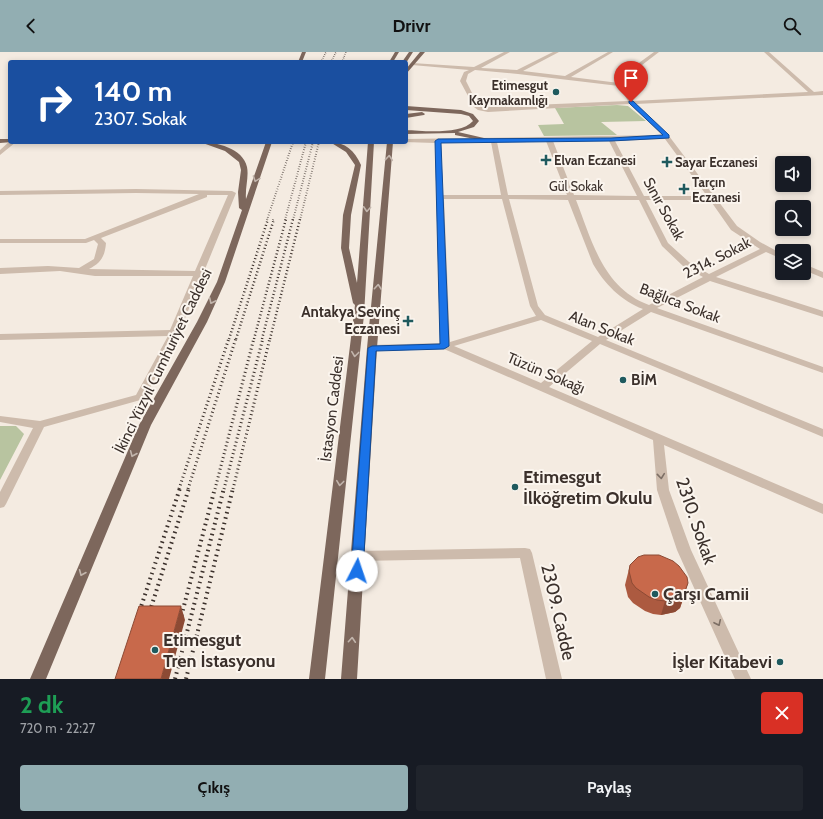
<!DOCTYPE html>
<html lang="tr">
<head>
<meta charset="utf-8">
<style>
  :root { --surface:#171b24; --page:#20242c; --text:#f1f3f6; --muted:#9ea1a6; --accent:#92aeb2 }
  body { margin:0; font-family:Cabin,sans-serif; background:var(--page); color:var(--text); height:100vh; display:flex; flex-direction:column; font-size:15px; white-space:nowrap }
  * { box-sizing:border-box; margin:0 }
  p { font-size:13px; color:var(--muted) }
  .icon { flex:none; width:22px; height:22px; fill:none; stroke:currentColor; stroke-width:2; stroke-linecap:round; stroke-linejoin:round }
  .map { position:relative; height:627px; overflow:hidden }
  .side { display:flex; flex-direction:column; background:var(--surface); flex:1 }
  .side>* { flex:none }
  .top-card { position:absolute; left:8px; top:8px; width:400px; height:84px; border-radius:4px; box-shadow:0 2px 6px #0003; background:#1a4fa0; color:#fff; overflow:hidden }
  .tools { position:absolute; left:775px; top:104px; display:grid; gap:8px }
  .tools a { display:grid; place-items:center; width:36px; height:36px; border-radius:4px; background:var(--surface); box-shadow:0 2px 6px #0003; font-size:20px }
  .pin { position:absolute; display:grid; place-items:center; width:34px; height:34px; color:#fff; margin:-41px -17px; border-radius:50% 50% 50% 0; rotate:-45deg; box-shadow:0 0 4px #0007 }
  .pin .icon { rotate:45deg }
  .me { position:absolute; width:44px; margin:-22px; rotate:4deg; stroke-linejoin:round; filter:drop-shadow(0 0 3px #0008) }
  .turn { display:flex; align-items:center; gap:14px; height:84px; padding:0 20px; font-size:18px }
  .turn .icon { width:52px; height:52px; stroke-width:2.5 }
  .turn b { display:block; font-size:28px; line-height:34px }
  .round { display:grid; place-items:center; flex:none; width:42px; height:42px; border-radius:4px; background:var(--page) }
  .headline { display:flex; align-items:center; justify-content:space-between; height:68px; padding:0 20px }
  h1 { font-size:24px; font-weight:700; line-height:30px; color:#1e9e55 }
  .primary-button { display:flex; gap:8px; margin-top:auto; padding:8px 20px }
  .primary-button a { flex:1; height:46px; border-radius:4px; background:var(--accent); color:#111; font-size:16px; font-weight:700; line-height:46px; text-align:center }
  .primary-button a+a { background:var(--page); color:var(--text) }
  header { display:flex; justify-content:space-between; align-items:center; height:52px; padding:0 20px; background:var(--accent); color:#111; font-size:18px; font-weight:700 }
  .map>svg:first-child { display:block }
</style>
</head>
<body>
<header><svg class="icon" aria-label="back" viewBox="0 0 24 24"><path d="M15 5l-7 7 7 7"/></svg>Drivr<svg class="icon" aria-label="search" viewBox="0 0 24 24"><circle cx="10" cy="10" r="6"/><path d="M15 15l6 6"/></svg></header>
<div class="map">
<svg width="823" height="627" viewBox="0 0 823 627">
  <rect width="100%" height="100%" fill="#f4ebe1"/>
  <path fill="#b8c4a0" d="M617 53 628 54 646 69 601 70 617 83 544 84 538 73 564 72 555 56Z
    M0 374H16L24 382 0 428Z"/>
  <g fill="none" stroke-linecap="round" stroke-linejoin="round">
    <path fill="#cdbbac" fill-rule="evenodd" d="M504 0H510L481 16 517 18 553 0H559L523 19 565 24 608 0H613L571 25 619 31 625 21 654 0H659L629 23 624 33 633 49 808 40 764 0H769L814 40 823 39V43L636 52 669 84 737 174 760 190 782 202V207L766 200 716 225 823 259V265L710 229 657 256 823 315V321L651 260 606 288 823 377V385L600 292 549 335 823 452V462L664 393 669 438 691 498 751 627H735L677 498 657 438 653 388 444 297 372 299 367 296 372 293 440 291 435 91 404 90H406V87L662 83 630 52 488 60 478 58 474 55 460 29 464 20 469 18 412 13 410 12 412 11 474 15ZM475 18 518 22 619 34 628 49 482 55 478 53 466 29 468 22ZM665 87 707 144H644L615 89ZM546 89 567 143H508L497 90ZM553 89H609L637 144 574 143ZM491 90 501 143H443L441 91ZM444 147H502L530 254 536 264 450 290ZM509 147 568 148 593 212C604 231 621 249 643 257L598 285 545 263 538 254ZM576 148H639L662 194 683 214 703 225 649 253C603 236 592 189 576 148ZM646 148H710L731 178 760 197 709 222 689 210 668 191ZM541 268 592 289 541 331 454 294Z
      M10 89 16 90 0 103V98Z
      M136 137 232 139 236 141 179 281 144 347 44 375 6 452 4 455 0 456V440L33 376 0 370V364L40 369 136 343 168 284 0 288V282L170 278 193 224H95L60 219 0 222V216L48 214 79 216 94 207 98 192 94 188 86 191H0V187H85L199 142 136 141 0 143V139ZM207 143H228L195 219 89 217C101 211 105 204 106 191L101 186 207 145Z
      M804 212 823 220V226L804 218Z
      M525 496 530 497 532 501 562 627H546L520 506 358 509 353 508 351 504 353 500 358 499Z"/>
    <path fill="#7d675c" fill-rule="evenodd" d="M302 0H306L302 10H298Z
      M395 0H399L393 10H389Z
      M409 0H413L406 11 402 10Z
      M420 0H425L406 22V17Z
      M406 54 461 58 473 62 479 69 474 75 458 80 497 89 494 91 455 83V81L406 82V78C423 79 461 83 473 69L469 64 461 62 406 58Z
      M422 60 425 62 424 63 406 66V62Z
      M0 87H10V90H12L0 91Z
      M200 90C216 90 243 96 247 115 249 125 245 136 246 147L266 90H272L225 230 207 270 151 373 46 627H30L139 373 197 270 217 230 242 158 239 156 238 140 241 118 239 110 225 99Z
      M330 90C345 90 355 99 361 113L351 163 349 196 357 231 368 90H374L364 263 325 627H309L355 253 353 251 341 196 343 163 355 113 346 100Z
      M387 90H393L377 296 357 627H341L367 296Z"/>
    <path stroke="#3b302b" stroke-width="1.5" stroke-dasharray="0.5 1.5" stroke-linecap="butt" d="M321 10 326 0
      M331 10 336 0
      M342 10 346 0"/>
    <path stroke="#3b302b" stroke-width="2" stroke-dasharray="0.5 2" stroke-linecap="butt" d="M267 168 293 90
      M273 168 274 166
      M285 168 306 90
      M293 168 313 90
      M300 168 319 90"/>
    <path stroke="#3b302b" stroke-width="2.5" stroke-dasharray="1 2.5" stroke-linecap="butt" d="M229 287 268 167
      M236 287 274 167
      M254 287 286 167
      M262 287 293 167
      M270 287 300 167"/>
    <path stroke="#3b302b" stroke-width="3" stroke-dasharray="1 3" stroke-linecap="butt" d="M179 437 229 286
      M188 437 236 286
      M215 437 254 286
      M224 437 263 286
      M233 437 270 286"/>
    <path stroke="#3b302b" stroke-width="4" stroke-dasharray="1.5 4" stroke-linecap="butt" d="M138 564 180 436
      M148 565 189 436
      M180 569 215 436
      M175 627 224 436
      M186 627 233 436"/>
  </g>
  <path fill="#ac5a40" d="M630 513 684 545 680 556 675 560 661 563 653 562 645 559 633 551 628 545 625 533Z"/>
  <path fill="#8c4a34" d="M688 531 680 556 675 560 661 563 665 549Z
    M181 554 185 568 169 627H161Z"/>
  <path fill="#c8694b" stroke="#8c4a34" d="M644 503H659L673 509 679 514 687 525 688 531 684 542 679 545 665 549 657 548 649 545 636 536 632 531 629 519 630 513 638 505Z
    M139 554H181L161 627H115Z"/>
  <defs><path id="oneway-chevron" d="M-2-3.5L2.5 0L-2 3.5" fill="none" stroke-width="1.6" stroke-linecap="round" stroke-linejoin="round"/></defs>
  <g stroke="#c2b5ac">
    <use href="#oneway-chevron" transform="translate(389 106) rotate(-85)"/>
    <use href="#oneway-chevron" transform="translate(256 127) rotate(110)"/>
    <use href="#oneway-chevron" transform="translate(367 157) rotate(94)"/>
    <use href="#oneway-chevron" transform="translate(378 235) rotate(-85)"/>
    <use href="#oneway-chevron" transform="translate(212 249) rotate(115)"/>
    <use href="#oneway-chevron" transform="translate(355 302) rotate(97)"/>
    <use href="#oneway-chevron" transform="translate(133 402) rotate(113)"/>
    <use href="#oneway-chevron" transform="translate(340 431) rotate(97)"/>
    <use href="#oneway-chevron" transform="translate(82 521) rotate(113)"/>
    <use href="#oneway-chevron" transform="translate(352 588) rotate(-86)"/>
  </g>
  <g stroke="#7d6f65">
    <use href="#oneway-chevron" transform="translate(661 424) rotate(84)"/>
    <use href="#oneway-chevron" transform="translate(718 571) rotate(65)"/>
  </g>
  <path fill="#1a73e8" stroke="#114b97" d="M629 49H633L669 83V86L611 89 441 91 449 294 444 297 376 299 363 519 361 523 357 524 353 523 351 519 368 296 372 294 440 292 435 89 438 87 611 86 663 83 629 51Z"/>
  <g fill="#1f5a5e" stroke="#fbf5ee" stroke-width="1.5">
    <circle cx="556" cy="40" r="4"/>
    <path d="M544 102h4v4h4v4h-4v4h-4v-4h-4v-4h4z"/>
    <path d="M665 104h4v4h4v4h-4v4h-4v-4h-4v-4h4z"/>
    <path d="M682 131h4v4h4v4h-4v4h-4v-4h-4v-4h4z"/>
    <path d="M406 263h4v4h4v4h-4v4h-4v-4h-4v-4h4z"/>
    <circle cx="623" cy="328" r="4"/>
    <circle cx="515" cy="435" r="4"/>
    <circle cx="655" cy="542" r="4"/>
    <circle cx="155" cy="598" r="4"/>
    <circle cx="780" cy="610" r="4"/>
  </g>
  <g text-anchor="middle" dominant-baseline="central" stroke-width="4" stroke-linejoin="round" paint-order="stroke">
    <g font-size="13" font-weight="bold" fill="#3b302b" stroke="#fbf5ee" text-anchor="start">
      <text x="548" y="33" text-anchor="end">Etimesgut<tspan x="548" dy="15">Kaymakamlığı</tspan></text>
      <text x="554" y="108">Elvan Eczanesi</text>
      <text x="675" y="110">Sayar Eczanesi</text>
      <text x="692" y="130">Tarçın<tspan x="692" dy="15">Eczanesi</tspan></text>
    </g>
    <g font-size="13" fill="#3b302b" stroke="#fbf5ee">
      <text x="576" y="134">Gül Sokak</text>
    </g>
    <g font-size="15" fill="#3b302b" stroke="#fbf5ee">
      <text transform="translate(664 157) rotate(61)">Sınır Sokak</text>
      <text transform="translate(717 206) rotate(-27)">2314. Sokak</text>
      <text transform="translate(680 251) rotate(21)">Bağlıca Sokak</text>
      <text transform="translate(602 276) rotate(22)">Alan Sokak</text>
      <text transform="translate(163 309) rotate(-64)">İkinci Yüzyıl Cumhuriyet Caddesi</text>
      <text transform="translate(546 321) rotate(23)">Tüzün Sokağı</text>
      <text transform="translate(332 357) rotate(-83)">İstasyon Caddesi</text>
    </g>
    <g font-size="15" font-weight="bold" fill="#3b302b" stroke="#fbf5ee" text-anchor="end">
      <text x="400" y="260">Antakya Sevinç<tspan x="400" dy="17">Eczanesi</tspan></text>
      <text x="631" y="328" text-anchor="start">BİM</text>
    </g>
    <g font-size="18" font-weight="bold" fill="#3b302b" stroke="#fbf5ee" text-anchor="start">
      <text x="523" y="425">Etimesgut<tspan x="523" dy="21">İlköğretim Okulu</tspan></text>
      <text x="663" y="542">Çarşı Camii</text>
      <text x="163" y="588">Etimesgut<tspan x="163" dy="21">Tren İstasyonu</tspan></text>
      <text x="772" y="610" text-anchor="end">İşler Kitabevi</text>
    </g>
    <g font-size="18" fill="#3b302b" stroke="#fbf5ee">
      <text transform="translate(696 469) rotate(71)">2310. Sokak</text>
      <text transform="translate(558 560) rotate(77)">2309. Cadde</text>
    </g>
  </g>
</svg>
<div class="tools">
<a><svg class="icon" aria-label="sound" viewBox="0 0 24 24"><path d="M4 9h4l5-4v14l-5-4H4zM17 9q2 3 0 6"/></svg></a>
<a><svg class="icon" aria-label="search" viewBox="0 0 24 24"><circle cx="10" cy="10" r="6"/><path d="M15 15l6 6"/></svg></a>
<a><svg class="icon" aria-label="layers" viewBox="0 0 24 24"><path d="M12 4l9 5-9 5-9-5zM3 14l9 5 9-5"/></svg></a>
</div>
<div class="pin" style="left:631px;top:50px;background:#d93025"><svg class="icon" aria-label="arrive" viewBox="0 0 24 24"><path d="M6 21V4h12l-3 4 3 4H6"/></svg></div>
<svg class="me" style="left:357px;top:519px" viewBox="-20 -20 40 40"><circle r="19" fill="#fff"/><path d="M0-13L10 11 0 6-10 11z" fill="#1a73e8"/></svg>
<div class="top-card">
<div class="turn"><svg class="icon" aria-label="right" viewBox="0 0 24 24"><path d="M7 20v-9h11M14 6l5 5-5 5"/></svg><div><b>140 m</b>2307. Sokak</div></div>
</div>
</div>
<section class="side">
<div class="headline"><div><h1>2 dk</h1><p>720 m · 22:27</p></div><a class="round" style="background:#d93025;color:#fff"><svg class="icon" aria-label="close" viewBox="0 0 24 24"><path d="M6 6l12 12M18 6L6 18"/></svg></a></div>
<div class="primary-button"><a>Çıkış</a><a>Paylaş</a></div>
</section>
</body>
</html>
